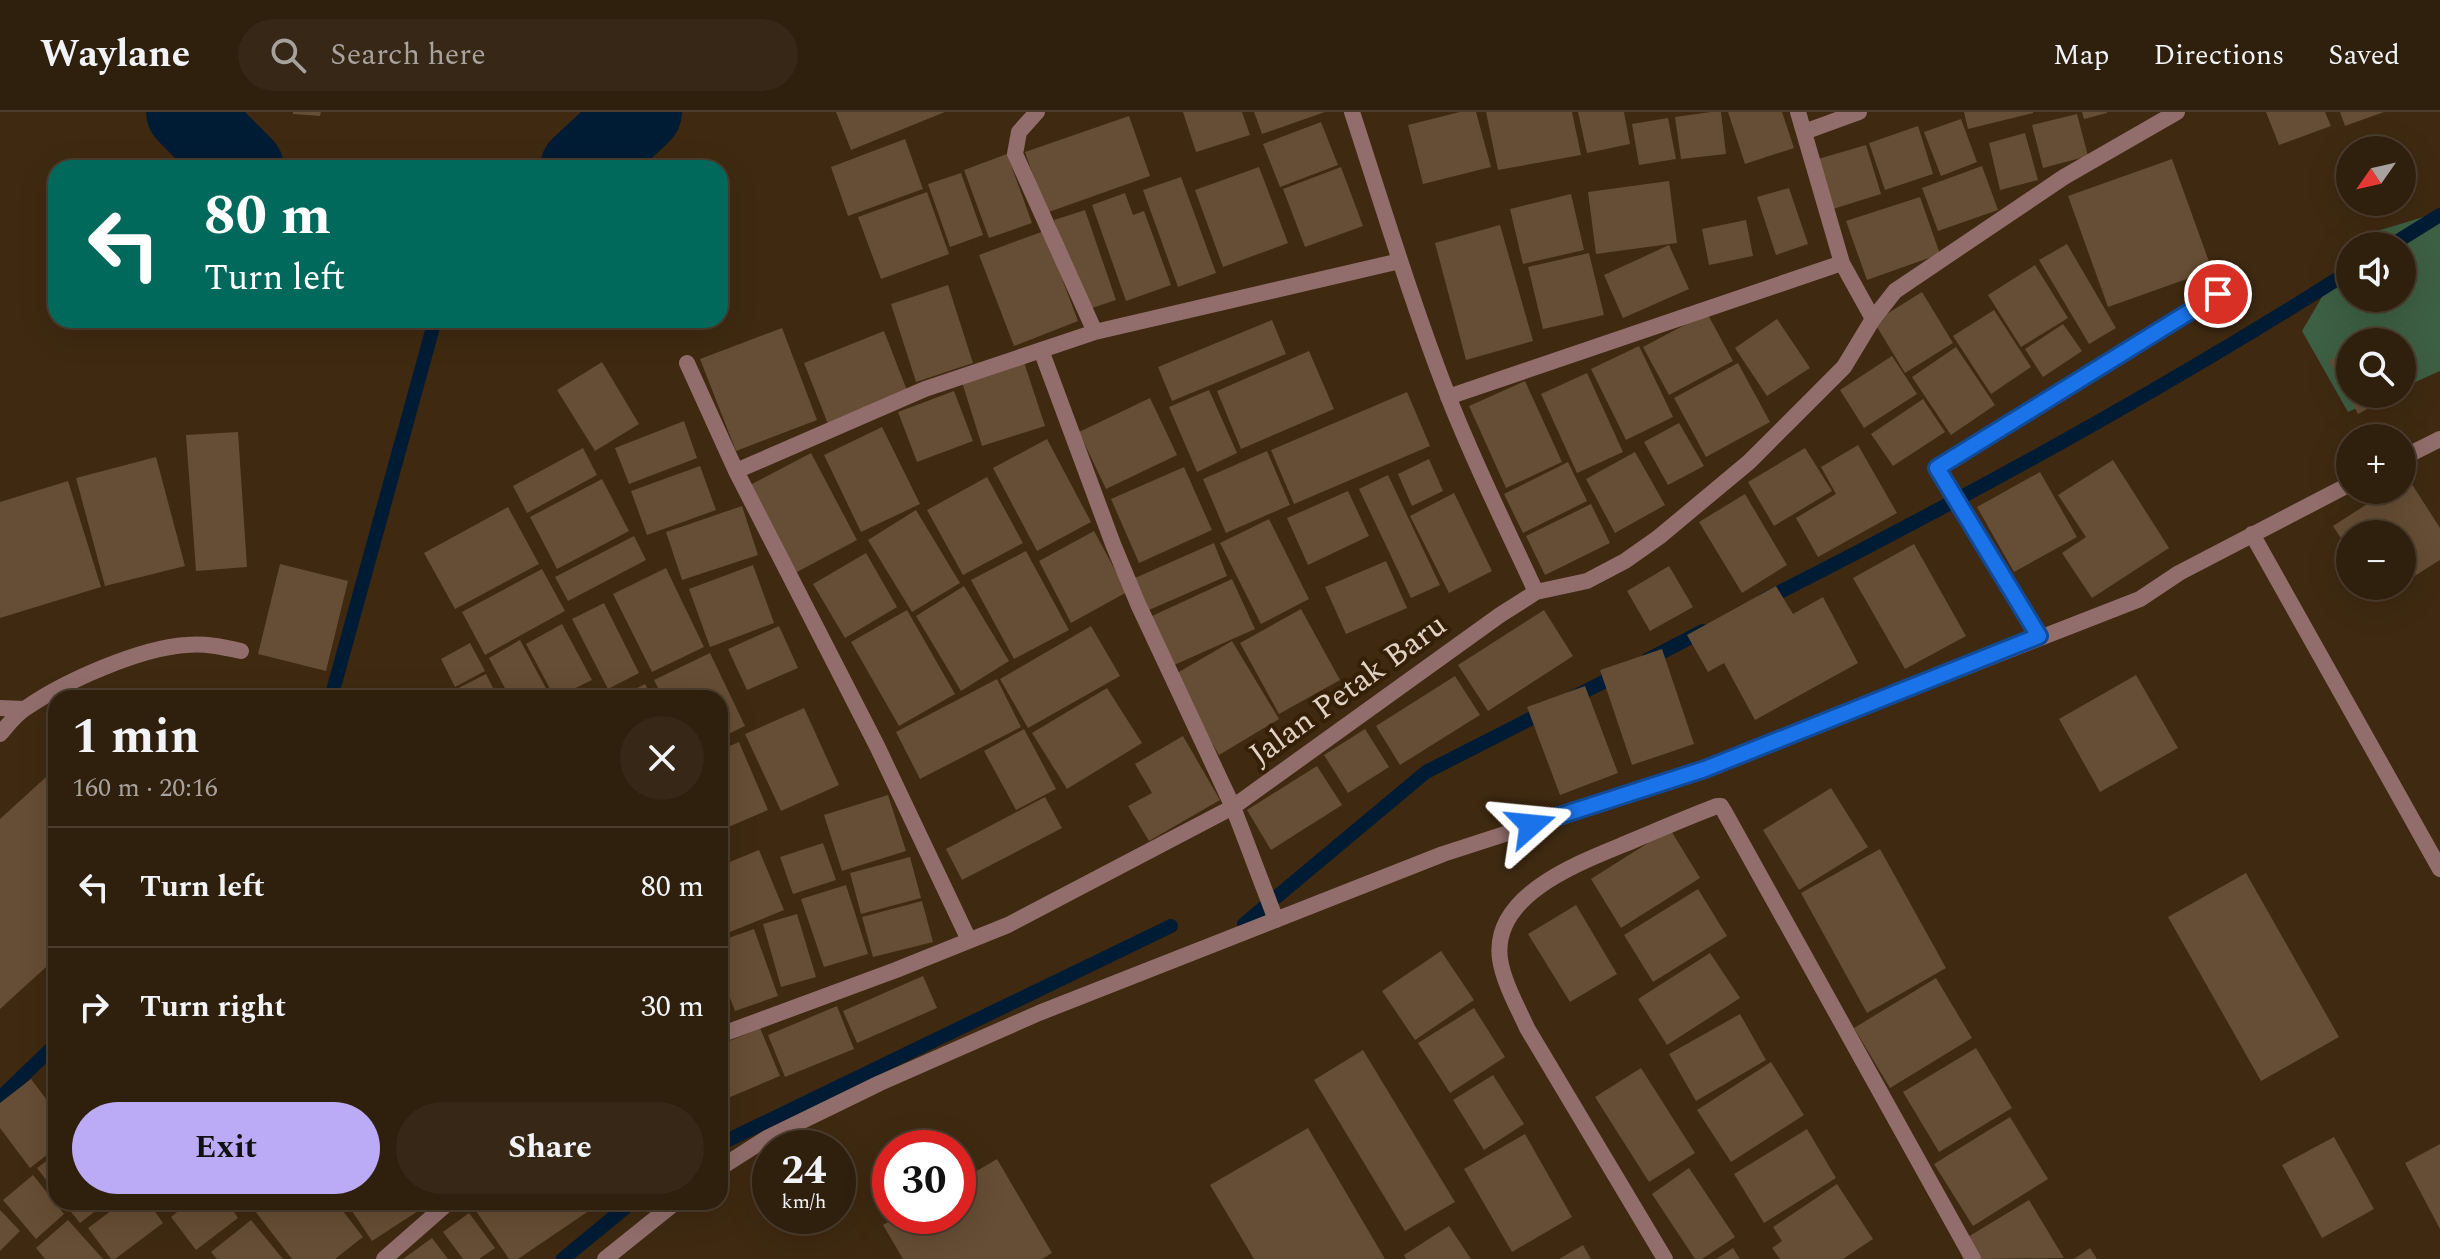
<!DOCTYPE html>
<html lang="en">
<head>
<meta charset="utf-8">
<style>
  :root { --surface:#2f1f0d; --page:#372716; --text:#f1f3f6; --muted:#a7a29d; --line:#4a3d2e; --accent:#bbaaf6 }
  body { margin:0; font-family:Spectral,serif; background:var(--page); color:var(--text); height:100vh; display:flex; flex-direction:column; font-size:30px; white-space:nowrap }
  * { box-sizing:border-box; margin:0 }
  p { font-size:26px; color:var(--muted) }
  .icon { flex:none; width:44px; height:44px; fill:none; stroke:currentColor; stroke-width:2; stroke-linecap:round; stroke-linejoin:round }
  .map { position:relative; flex:1; overflow:hidden }
  .details { position:absolute; left:48px; top:578px; width:680px; height:520px; display:flex; flex-direction:column; background:var(--surface); border-radius:24px; box-shadow:0 8px 32px #0002,0 0 0 2px var(--line) }
  .details>* { flex:none }
  .hud { position:absolute; left:48px; top:48px; width:680px; height:168px; border-radius:24px; box-shadow:0 8px 32px #0002,0 0 0 2px var(--line); background:#00695c; color:#fff; overflow:hidden }
  .needle { width:52px; rotate:236deg }
  .controls { position:absolute; left:2336px; top:24px; display:grid; gap:16px }
  .controls a { display:grid; place-items:center; width:80px; height:80px; border-radius:50%; background:var(--surface); box-shadow:0 8px 32px #0002,0 0 0 2px var(--line); font-size:40px }
  .speed { position:absolute; left:752px; top:1018px; display:flex; gap:16px; font-size:40px; font-weight:700; text-align:center }
  .speed>* { display:grid; place-content:center; width:104px; height:104px; border-radius:50%; background:var(--surface); box-shadow:0 8px 32px #0002,0 0 0 2px var(--line); line-height:1 }
  .speed small { font-size:20px; font-weight:400 }
  .speed .limit { border:12px solid #d22; background:#fff; color:#111 }
  .pin { position:absolute; display:grid; place-items:center; width:68px; height:68px; color:#fff; margin:-34px; border:4px solid #fff; border-radius:50%; box-shadow:0 2px 8px #0007 }
  .me { position:absolute; width:88px; margin:-44px; rotate:72deg; stroke-linejoin:round; filter:drop-shadow(0 0 6px #0008) }
  .turn { display:flex; align-items:center; gap:28px; height:168px; padding:0 24px; font-size:36px }
  .turn .icon { width:104px; height:104px; stroke-width:2.5 }
  .turn b { display:block; font-size:56px; line-height:68px }
  .round { display:grid; place-items:center; flex:none; width:84px; height:84px; border-radius:42px; background:var(--page) }
  .overview { display:flex; align-items:center; justify-content:space-between; height:136px; padding:0 24px }
  h1 { font-size:48px; font-weight:700; line-height:60px }
  .action { display:flex; gap:16px; margin-top:auto; padding:16px 24px }
  .action a { flex:1; height:92px; border-radius:48px; background:var(--accent); color:#111; font-size:32px; font-weight:700; line-height:92px; text-align:center }
  .action a+a { background:var(--page); color:var(--text) }
  ul { padding:0; list-style:none }
  li { display:flex; align-items:center; gap:24px; height:120px; padding:0 24px; border-top:2px solid var(--line) }
  li div { flex:1 }
  li b { display:block; font-size:30px }
  li em { font-style:normal }
  header { display:flex; align-items:center; gap:48px; box-sizing:border-box; height:112px; padding:0 40px; background:var(--surface); border-bottom:2px solid var(--line) }
  header strong { font-size:38px }
  nav { display:flex; gap:44px; margin-inline-start:auto; font-size:28px }
  .search { width:560px; height:72px; background:var(--page); display:flex; align-items:center; gap:20px; box-sizing:border-box; padding:0 28px; border-radius:44px; color:var(--muted); font-size:30px }
  .map>svg:first-child { display:block }
</style>
</head>
<body>
<header>
<strong>Waylane</strong>
<div class="search"><svg class="icon" aria-label="search" viewBox="0 0 24 24"><circle cx="10" cy="10" r="6"/><path d="M15 15l6 6"/></svg>Search here</div>
<nav><a>Map</a><a>Directions</a><a>Saved</a></nav>
</header>
<div class="map">
<svg width="2440" height="1147" viewBox="0 0 2440 1147">
  <rect width="100%" height="100%" fill="#3f2911"/>
  <path fill="#3d5f43" d="M2440 100V259L2402 276V230H2350V282H2388L2348 300 2302 219 2350 137V186H2402V134H2352L2357 125Z"/>
  <g fill="none" stroke-linecap="round" stroke-linejoin="round">
    <path stroke="#001c34" stroke-width="14" d="M2390 134 2440 103
      M1764 488C1964 387 2161 279 2350 159
      M1647 548 1703 519
      M331 586 435 208
      M1572 586 1621 561
      M1244 812 1426 660 1546 599
      M0 986 56 932
      M720 1032 1171 814
      M563 1147 632 1090"/>
    <path stroke="#001c34" stroke-width="82" d="M187 0 243 56
      M581 56 641 0"/>
  </g>
  <path fill="#664d35" d="M293 0H321L320 4 293 2Z
    M836 0H945L851 38Z
    M1183 0H1242L1250 23 1196 40Z
    M1254 0H1325L1262 22Z
    M1460 0H1476L1491 55 1423 72 1408 13Z
    M1486 0H1572L1581 43 1498 58Z
    M1578 0H1624L1630 32 1587 41Z
    M1711 0H1721L1726 42 1681 47 1675 5Z
    M1728 0H1782L1794 36 1745 52Z
    M1964 0H2033V1L1968 17Z
    M2082 0H2107V1L2084 7Z
    M2266 0H2325L2331 14 2279 33Z
    M2340 0H2384L2345 14Z
    M2077 2 2088 44 2043 56 2032 13Z
    M1129 4 1150 64 1046 101 1025 40Z
    M1668 6 1676 47 1639 53 1632 12Z
    M1961 7 1977 50 1941 64 1924 20Z
    M1321 10 1338 53 1280 75 1263 32Z
    M1918 14 1933 62 1885 78 1869 31Z
    M2025 21 2038 68 2000 78 1989 31Z
    M905 27 923 77 848 104 831 55Z
    M1866 33 1881 82 1833 97 1818 47Z
    M1007 42 1032 111 989 126 964 58Z
    M2172 47 2212 158 2108 195 2068 84Z
    M1982 54 1998 98 1938 119 1922 76Z
    M1259 55 1288 131 1223 155 1195 78Z
    M1341 55 1363 114 1305 135 1283 77Z
    M961 61 983 123 950 135 928 72Z
    M1181 65 1216 161 1178 175 1143 78Z
    M1669 69 1677 131 1596 142 1588 80Z
    M1789 76 1808 132 1776 143 1757 85Z
    M927 80 949 142 881 167 858 105Z
    M1125 81 1133 103 1144 99 1171 173 1126 189 1092 93Z
    M1571 82 1584 138 1523 152 1510 97Z
    M1920 85 1940 142 1867 168 1846 109Z
    M1085 98 1116 188 1086 198 1054 108Z
    M1746 108 1753 144 1709 153 1702 117Z
    M1500 113 1533 229 1466 248 1435 131Z
    M1044 119 1078 209 1014 234 979 143Z
    M2067 132 2116 216 2089 232 2039 148Z
    M1669 133 1689 177 1623 206 1604 163Z
    M1589 141 1604 203 1543 217 1528 155Z
    M2035 153 2068 206 2021 235 1988 183Z
    M948 173 973 251 916 270 891 192Z
    M1922 180 1953 231 1905 261 1874 210Z
    M1994 198 2031 255 1991 282 1953 224Z
    M1707 201 1733 249 1669 283 1643 235Z
    M1777 207 1810 256 1767 284 1735 236Z
    M1272 208 1286 242 1172 289 1158 255Z
    M2063 212 2082 239 2043 265 2025 237Z
    M782 216 817 308 736 339 700 247Z
    M884 219 908 281 828 312 804 251Z
    M1639 234 1673 305 1626 328 1591 257Z
    M1956 235 1995 293 1951 323 1912 265Z
    M2350 238V282H2396L2358 302 2329 249Z
    M1309 239 1334 297 1241 337 1217 279Z
    M1892 244 1917 282 1864 316 1840 278Z
    M602 250 639 312 595 339 557 278Z
    M1024 250 1045 314 982 334 962 270Z
    M1738 251 1770 310 1706 345 1674 286Z
    M1587 261 1623 340 1577 361 1541 282Z
    M1525 269 1562 350 1506 376 1469 294Z
    M1209 278 1237 341 1197 360 1169 295Z
    M954 279 973 329 917 350 898 300Z
    M1407 280 1430 334 1294 392 1271 338Z
    M1150 286 1177 343 1106 377 1079 320Z
    M1923 287 1945 320 1893 354 1871 322Z
    M684 309 697 346 629 372 615 336Z
    M1679 311 1704 354 1668 373 1644 330Z
    M882 315 920 392 861 420 824 343Z
    M238 320 247 455 196 459 186 323Z
    M1047 327 1091 410 1037 439 993 356Z
    M1858 333 1897 401 1818 445 1796 406 1836 382 1821 355Z
    M583 336 597 363 527 401 513 374Z
    M1805 336 1832 379 1774 414 1748 370Z
    M1267 339 1290 393 1226 421 1203 367Z
    M1635 340 1665 393 1615 421 1586 367Z
    M811 341 857 428 795 461 750 373Z
    M156 345 185 454 105 474 76 366Z
    M1429 347 1443 379 1412 394 1398 362Z
    M2113 348 2169 436 2092 486 2062 441 2086 425 2058 383Z
    M1568 350 1587 389 1523 421 1504 382Z
    M700 354 716 398 647 423 631 379Z
    M1184 355 1212 418 1139 451 1111 387Z
    M2040 360 2077 425 2014 460 1977 395Z
    M1388 363 1440 473 1411 486 1359 377Z
    M987 365 1023 431 963 463 927 398Z
    M2408 366 2440 416V448L2402 472V422H2350V440L2333 414 2389 378H2402V369Z
    M602 367 629 419 557 457 530 405Z
    M68 369 101 475 0 506V390Z
    M1348 379 1369 424 1308 453 1287 406Z
    M1454 381 1492 459 1449 481 1410 404Z
    M1745 382 1787 453 1742 481 1699 410Z
    M1591 392 1610 431 1545 463 1526 424Z
    M742 394 758 443 682 468 666 420Z
    M508 395 539 452 455 497 424 441Z
    M916 398 960 471 912 500 868 428Z
    M1269 407 1309 487 1261 512 1220 431Z
    M1094 419 1127 480 1071 511 1039 449Z
    M634 424 646 448 568 489 555 465Z
    M1214 431 1227 464 1149 498 1135 466Z
    M1914 432 1966 524 1905 557 1853 466Z
    M1026 439 1069 518 1014 547 971 468Z
    M866 441 897 495 845 526 813 472Z
    M1386 449 1407 496 1346 522 1325 475Z
    M280 452 348 469 326 559 258 542Z
    M753 453 774 511 710 535 689 477Z
    M1669 454 1693 495 1650 519 1627 479Z
    M666 456 704 535 652 560 613 482Z
    M542 457 565 499 485 543 462 500Z
    M1232 467 1255 517 1174 553 1152 504Z
    M964 474 1009 549 961 579 916 504Z
    M1776 474 1793 502 1823 485 1858 551 1755 608 1724 551 1708 560 1687 523Z
    M2371 474H2399L2380 487Z
    M604 491 639 561 608 577 572 507Z
    M1301 497 1340 568 1279 602 1240 531Z
    M907 498 955 582 899 614 851 530Z
    M1544 498 1573 544 1488 599 1458 553Z
    M562 512 592 568 555 586 526 532Z
    M779 514 798 556 747 578 728 537Z
    M1091 514 1120 564 1028 616 1000 567Z
    M520 528 549 582 542 586H510L489 546Z
    M1232 529 1279 607 1219 643 1172 564Z
    M470 531 485 559 455 575 441 547Z
    M1662 537 1694 632 1632 653 1600 558Z
    M710 541 745 614 720 626V586H663L654 568Z
    M486 562 498 586H439Z
    M2136 563 2178 636 2100 680 2059 607Z
    M1455 564 1480 603 1400 653 1376 614Z
    M997 567 1021 615 920 667 896 620Z
    M645 572 652 586H617Z
    M1585 574 1618 661 1560 683 1527 595Z
    M1107 576 1142 631 1067 677 1032 621Z
    M804 596 839 673 781 699 745 622Z
    M1024 617 1056 677 1016 698 984 639Z
    M1365 617 1389 655 1348 681 1324 643Z
    M1183 624 1220 688 1149 729 1128 694 1152 681 1135 652Z
    M739 630 768 698 726 716 720 701V638Z
    M1317 654 1342 693 1271 738 1247 698Z
    M56 656V846L0 897V707Z
    M1831 676 1868 735 1799 778 1763 718Z
    M888 683 906 739 842 759 824 703Z
    M1045 685 1062 716 962 768 946 737Z
    M1670 717 1700 766 1621 816 1591 767Z
    M823 731 836 768 793 782 780 745Z
    M1880 737 1946 856 1867 901 1801 781Z
    M759 738 784 798 720 824V754Z
    M910 745 921 786 861 802 850 761Z
    M2246 761 2339 925 2261 969 2168 805Z
    M846 773 868 842 824 855 801 787Z
    M1698 777 1727 824 1653 870 1624 823Z
    M922 789 933 830 873 845 862 805Z
    M1576 793 1617 862 1570 890 1528 822Z
    M797 802 816 865 781 875 763 812Z
    M754 817 778 884 735 899 720 860V829Z
    M1441 839 1474 888 1415 928 1382 879Z
    M1710 841 1740 886 1667 933 1638 887Z
    M923 864 937 896 857 931 843 899Z
    M1936 866 1972 926 1890 976 1854 916Z
    M837 894 854 937 785 965 768 923Z
    M1474 896 1505 945 1450 981 1418 931Z
    M1740 902 1766 948 1696 989 1669 942Z
    M760 916 780 964 723 988 720 981V933Z
    M1976 936 2012 996 1939 1040 1903 980Z
    M1363 938 1455 1090 1405 1119 1314 968Z
    M1771 950 1804 1003 1731 1050 1697 998Z
    M1641 956 1695 1041 1649 1070 1595 985Z
    M1493 963 1524 1012 1484 1038 1453 988Z
    M31 967 56 1000V1036L30 1056 0 1016V991Z
    M2010 1005 2048 1067 1973 1114 1934 1052Z
    M1308 1016 1385 1147H1254L1210 1073Z
    M1807 1017 1836 1066 1764 1111 1734 1062Z
    M1525 1022 1572 1105 1512 1140 1464 1057Z
    M2334 1025 2374 1097 2322 1126 2282 1053Z
    M2440 1032V1117L2405 1051Z
    M56 1042V1081L37 1056Z
    M997 1047 1052 1141 1042 1147H903L883 1113 899 1104H958V1070Z
    M1689 1056 1735 1125 1702 1147H1695L1652 1082Z
    M33 1063 64 1102 36 1127 3 1088Z
    M1837 1072 1873 1127 1843 1147H1780L1772 1136 1782 1129 1773 1115Z
    M2029 1088 2064 1146 1979 1147 1966 1126Z
    M63 1090H107L80 1111Z
    M123 1090H148L163 1111 115 1147H111L88 1116Z
    M154 1090H173L161 1099Z
    M190 1090H227L238 1106 196 1138 171 1105Z
    M248 1090H336L363 1125 335 1147H292Z
    M346 1090H432L372 1129Z
    M476 1090H602L518 1147H509L472 1093Z
    M0 1098 20 1119 0 1139Z
    M469 1101 495 1136 479 1147H463L443 1120Z
    M68 1108 103 1147H45L36 1136Z
    M251 1108 283 1147H217L211 1140Z
    M1449 1114 1471 1147H1406L1404 1143Z
    M432 1126 448 1147H403Z
    M1583 1133 1591 1147H1559Z
    M1733 1136 1740 1147H1716Z
    M2090 1136 2097 1147H2074Z"/>
  <g fill="none" stroke-linecap="round" stroke-linejoin="round">
    <path stroke="#916e6b" stroke-width="16" d="M1037 0 1019 20 1015 42 1095 220
      M1798 0 1842 151 1873 207
      M1804 20 1859 0
      M1041 238 1113 432 1138 492 1233 695 1276 808
      M687 251 736 359 877 634 969 828
      M1448 285 1842 151
      M2402 346 2440 327
      M736 359 925 277 1095 220 1400 149
      M2252 422 2440 757
      M1536 480 1587 469 1625 449 1659 425 1749 350 1844 255 1873 207 1895 179 2064 65 2177 0
      M2039 524 1949 373 1937 356 2218 182
      M0 596 24 597
      M0 622C8 613 16 602 26 596 65 569 140 536 186 533 205 531 223 535 241 539
      M720 923 896 858 1008 813 1233 695 1500 503 1536 480C1506 415 1474 351 1448 284 1412 191 1383 95 1352 0
      M720 1056 767 1026 880 971 1039 901 1443 742 1705 657 2140 487 2179 461 2350 372
      M384 1147 449 1090
      M605 1147 676 1090
      M1665 1147 1527 916C1518 896 1503 869 1500 847 1491 781 1584 749 1632 729 1660 717 1688 705 1717 694H1721L1724 699 1973 1147"/>
  </g>
  <g fill="none" stroke-linecap="round" stroke-linejoin="round">
    <g stroke="#114b97" stroke-width="20">
      <path id="route" d="M1531 713 1705 657 2039 524 1937 356 2218 182"/>
    </g>
    <use href="#route" stroke="#1a73e8" stroke-width="14"/>
  </g>
  <g text-anchor="middle" dominant-baseline="central" stroke-width="8" stroke-linejoin="round" paint-order="stroke">
    <g font-size="32" fill="#e1d2c4" stroke="#351f07">
      <text transform="translate(1348 578) rotate(-36)">Jalan Petak Baru</text>
    </g>
  </g>
</svg>
<div class="controls">
<a><svg class="needle" viewBox="-14 -14 28 28"><path d="M0-13l5 13h-10z" fill="#e53935"/><path d="M0 13l5-13h-10z" fill="#a7a29d"/></svg></a>
<a><svg class="icon" aria-label="sound" viewBox="0 0 24 24"><path d="M4 9h4l5-4v14l-5-4H4zM17 9q2 3 0 6"/></svg></a>
<a><svg class="icon" aria-label="search" viewBox="0 0 24 24"><circle cx="10" cy="10" r="6"/><path d="M15 15l6 6"/></svg></a>
<a>+</a>
<a>−</a>
</div>
<div class="speed"><div>24<small>km/h</small></div><div class="limit">30</div></div>
<div class="pin" style="left:2218px;top:182px;background:#d93025"><svg class="icon" aria-label="arrive" viewBox="0 0 24 24"><path d="M6 21V4h12l-3 4 3 4H6"/></svg></div>
<svg class="me" style="left:1531px;top:713px" viewBox="-20 -20 40 40"><path d="M0-17L14 15 0 8-14 15z" fill="#1a73e8" stroke="#fff" stroke-width="4"/></svg>
<div class="hud">
<div class="turn"><svg class="icon" aria-label="left" viewBox="0 0 24 24"><path d="M17 20v-9H6M10 6l-5 5 5 5"/></svg><div><b>80 m</b>Turn left</div></div>
</div>
<section class="details">
<div class="overview"><div><h1>1 min</h1><p>160 m · 20:16</p></div><a class="round"><svg class="icon" aria-label="close" viewBox="0 0 24 24"><path d="M6 6l12 12M18 6L6 18"/></svg></a></div>
<ul>
<li><svg class="icon" aria-label="left" viewBox="0 0 24 24"><path d="M17 20v-9H6M10 6l-5 5 5 5"/></svg><div><b>Turn left</b></div><em>80 m</em></li>
<li><svg class="icon" aria-label="right" viewBox="0 0 24 24"><path d="M7 20v-9h11M14 6l5 5-5 5"/></svg><div><b>Turn right</b></div><em>30 m</em></li>
</ul>
<div class="action"><a>Exit</a><a>Share</a></div>
</section>
</div>
</body>
</html>
